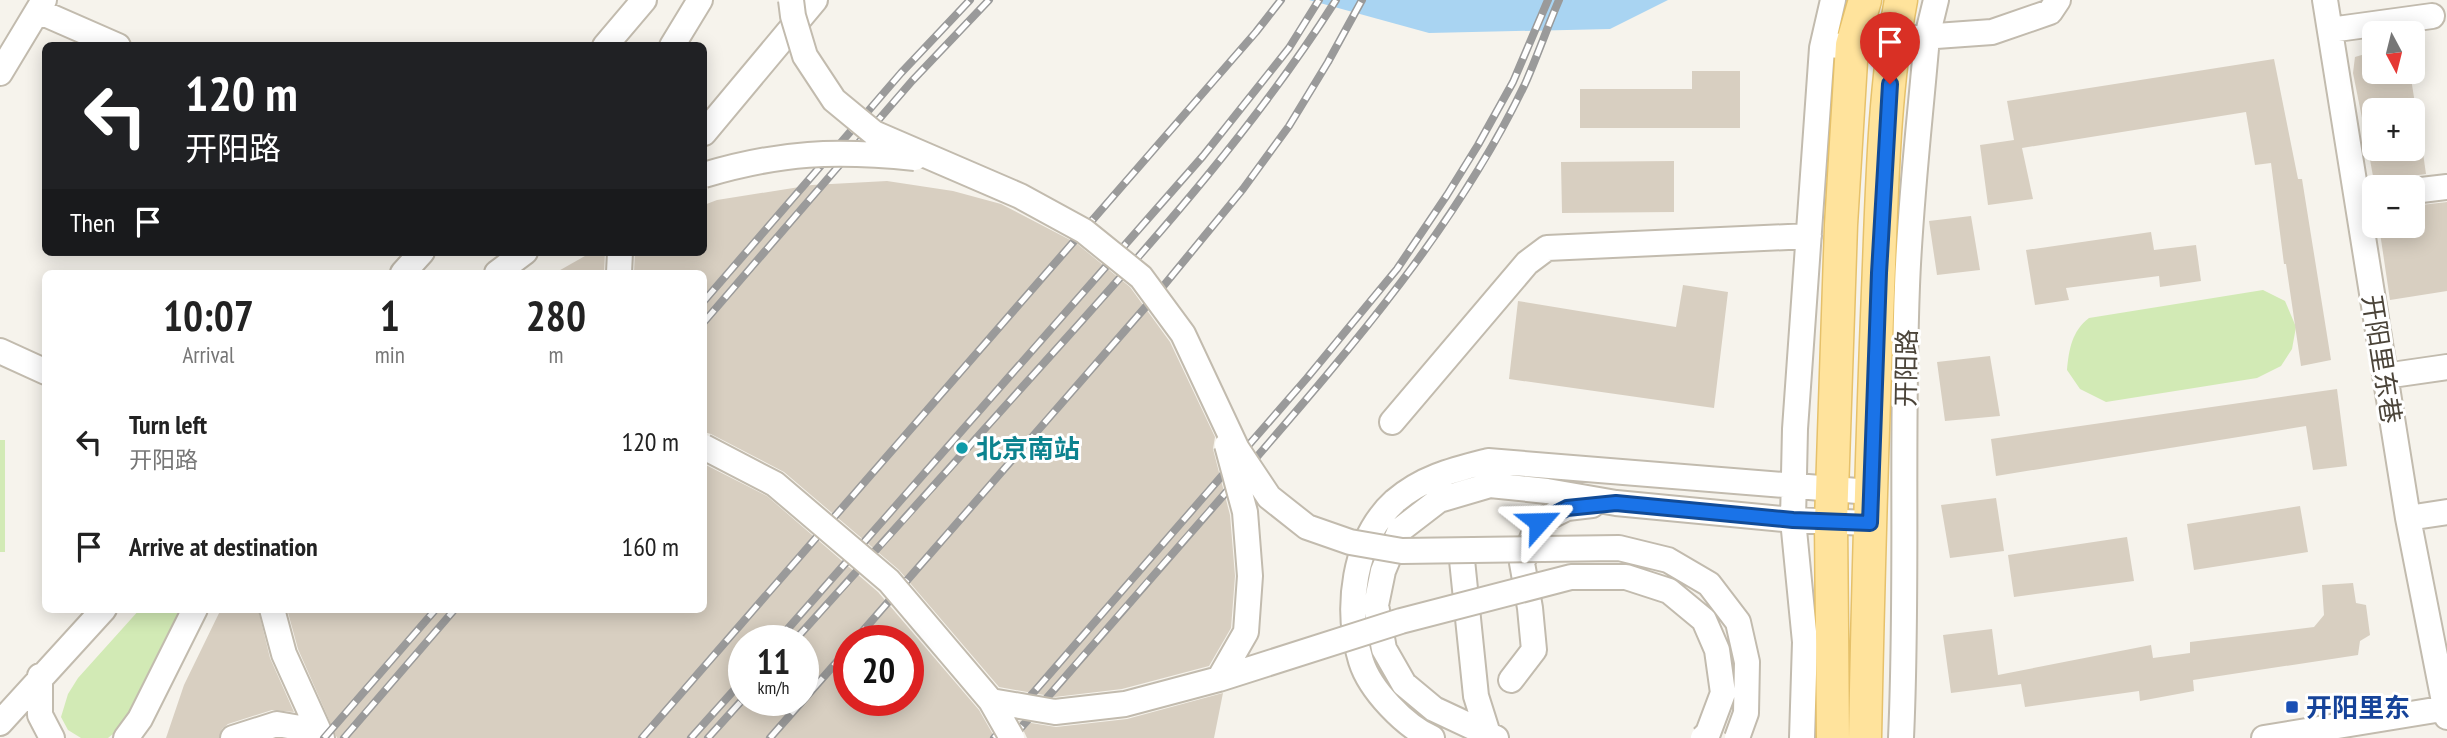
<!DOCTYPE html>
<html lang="en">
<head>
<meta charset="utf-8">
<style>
  :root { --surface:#fff; --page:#f2f2f2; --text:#222; --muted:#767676 }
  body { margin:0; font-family:"PT Sans Narrow","Noto Sans SC",sans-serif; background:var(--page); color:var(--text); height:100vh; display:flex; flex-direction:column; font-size:26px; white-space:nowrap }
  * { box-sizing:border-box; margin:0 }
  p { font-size:23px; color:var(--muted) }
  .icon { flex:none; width:38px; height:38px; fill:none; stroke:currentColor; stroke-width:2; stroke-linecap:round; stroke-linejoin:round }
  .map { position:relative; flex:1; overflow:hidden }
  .drawer { position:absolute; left:42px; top:270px; width:665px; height:343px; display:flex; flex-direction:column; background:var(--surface); border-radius:10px; box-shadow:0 4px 18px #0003 }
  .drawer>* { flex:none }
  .banner { position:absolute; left:42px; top:42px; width:665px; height:214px; border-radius:10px; box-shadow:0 4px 18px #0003; background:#202124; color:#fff; overflow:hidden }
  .needle { width:46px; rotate:173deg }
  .tools { position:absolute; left:2362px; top:21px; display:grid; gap:14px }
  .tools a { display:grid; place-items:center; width:63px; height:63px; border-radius:10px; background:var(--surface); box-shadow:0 4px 18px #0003; font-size:35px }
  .speed { position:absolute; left:728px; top:625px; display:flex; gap:14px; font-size:35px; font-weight:700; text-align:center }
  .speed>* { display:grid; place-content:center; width:91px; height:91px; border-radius:50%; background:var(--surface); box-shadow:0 4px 18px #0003; line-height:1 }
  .speed small { font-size:18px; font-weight:400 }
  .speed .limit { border:10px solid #d22; background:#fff; color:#111 }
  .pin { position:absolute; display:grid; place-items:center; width:60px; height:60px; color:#fff; margin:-72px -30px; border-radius:50% 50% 50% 0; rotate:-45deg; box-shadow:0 0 7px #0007 }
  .pin .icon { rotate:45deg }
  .me { position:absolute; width:77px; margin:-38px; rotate:65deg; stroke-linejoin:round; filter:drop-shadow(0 0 5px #0008) }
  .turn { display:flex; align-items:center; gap:24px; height:147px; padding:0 28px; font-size:32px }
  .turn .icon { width:91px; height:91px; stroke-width:2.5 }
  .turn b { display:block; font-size:49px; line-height:60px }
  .then { display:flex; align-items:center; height:66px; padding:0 28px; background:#0003; gap:14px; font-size:26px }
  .eta { display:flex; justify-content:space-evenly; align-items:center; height:119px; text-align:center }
  .eta b { font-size:42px; font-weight:600; line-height:49px }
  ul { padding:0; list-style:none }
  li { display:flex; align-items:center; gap:21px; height:105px; padding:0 28px }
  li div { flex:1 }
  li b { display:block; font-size:26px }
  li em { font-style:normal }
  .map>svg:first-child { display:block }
</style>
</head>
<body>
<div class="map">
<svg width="2447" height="738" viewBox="0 0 2447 738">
  <rect width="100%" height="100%" fill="#f6f3ec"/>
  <path fill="#d2eab5" d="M2263 290 2285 301 2296 327 2292 349 2281 366 2257 378 2106 402 2080 389 2067 370C2069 349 2072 331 2089 318Z
    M0 440H5V552H0Z
    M140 609H182L158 655 139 697 119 729 108 738H81L68 730 61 717 68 694 78 678Z"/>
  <path fill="#a9d4f2" d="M1309 0H1668L1610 29 1429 33Z"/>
  <path fill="#d8cfc1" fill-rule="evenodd" d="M2375 51V72H2410L2416 110H2375V148H2368L2353 73 2355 57Z
    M2274 59 2298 179H2302L2331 360 2301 366 2286 264H2284L2271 163 2255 165 2246 112 2022 148 2033 199 1988 205 1980 145 2014 140 2007 101Z
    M1692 71H1740V128H1580V89H1692Z
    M2413 146H2422L2426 174 2411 176 2400 184 2375 187 2368 149H2413Z
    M1674 161V212L1562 213 1561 162Z
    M887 181 953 191 1001 204 1076 243 1130 287 1170 342 1215 437 1213 449 1230 515 1235 576 1231 628 1209 666 1122 689 1055 697 999 687 899 570 784 472 711 434 704 432V273H634L635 252H704V205L717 200 812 185Z
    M2447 202V291L2390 300 2379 226H2413V206Z
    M1971 216 1980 270 1937 275 1929 221Z
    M2151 232 2154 250 2196 245 2201 281 2160 287 2159 276 2066 288 2069 300 2035 305 2026 250Z
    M592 252H605L604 273H555Z
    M1683 285 1728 292 1714 408 1509 379 1518 301 1676 327Z
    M1990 356 2000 416 1945 421 1937 362Z
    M2337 389 2347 466 2313 470 2306 426 1996 476 1991 439Z
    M704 464 767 496 878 592 979 710 995 738H337L298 649 287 609H704ZM744 640H803V700H744ZM849 640H908V700H849Z
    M1996 498 2004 551 1950 558 1941 505Z
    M2300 506 2308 552 2194 570 2187 524Z
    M2127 537 2134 581 2014 597 2008 555Z
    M2353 583 2356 603 2366 605 2370 635 2360 641 2358 655 2193 680 2194 691 2140 701 2139 691 2025 707 2021 684 1951 693 1943 635 1992 629 1998 675 2151 645 2153 658 2190 653V642L2314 627 2324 615 2322 585Z
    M221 609H258L270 658 294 712 272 710 228 724 222 729 219 738H166L184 685Z
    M1223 693 1214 738H1027L1019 721 1056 727 1127 719Z"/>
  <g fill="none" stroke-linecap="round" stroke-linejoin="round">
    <g stroke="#c2bbae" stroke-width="28">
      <path id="minor" d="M2325 0 2408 518 2447 717
        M38 11 118 46
        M2330 30 2432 16
        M605 46 644 0
        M672 46 700 0
        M1838 46 1894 39 1992 32 2050 12 2058 0
        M0 73 44 0
        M704 133 815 0
        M2413 191 2447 187
        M403 273 422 252
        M497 273 525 252
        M619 273 620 252
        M0 351 46 372
        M2385 376 2447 367
        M1392 422 1527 263 1547 248 1809 236
        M2408 518 2447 512
        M1462 560 1476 696 1488 734
        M272 609 284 654 322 738
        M40 676V715L52 738
        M1511 680 1534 650 1530 608 1522 563 1539 522 1567 508 1592 505
        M0 723 104 609
        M126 738 140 719 195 609
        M233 738 277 724 318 731
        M1432 738C1405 726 1370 690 1361 661 1345 609 1353 539 1395 501 1423 477 1453 470 1488 461L1870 492
        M1496 738 1434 709 1404 684 1384 649 1376 605 1383 571 1400 530 1439 500 1490 485 1547 491 1616 503 1793 520 1869 523
        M1802 738 1805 642 1793 520 1795 429 1822 48 1833 0
        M1901 738C1908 587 1901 437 1907 286 1910 203 1920 120 1927 37L1936 0
        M2264 738 2447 708"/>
    </g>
    <g stroke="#e6c16a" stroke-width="35">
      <path id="major" d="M1833 738 1831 522 1841 225 1852 45 1865 0
        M1865 738C1868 589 1872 440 1878 291 1882 195 1883 95 1901 0"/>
    </g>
    <use href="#minor" stroke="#fff" stroke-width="24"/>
    <use href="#major" stroke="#ffe39c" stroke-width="32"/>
    <g stroke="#9a9a9a" stroke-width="8">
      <path id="rail" d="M704 301 901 73 970 0
        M704 322 912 81 989 0
        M778 640 1203 156 1289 48 1319 0
        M795 640C884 542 972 443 1061 344 1159 235 1257 124 1336 0
        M855 640 1156 295 1243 189 1289 126 1328 62 1362 0
        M324 738 436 609
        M344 738 455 609
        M642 738 1256 32 1281 0
        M691 738 744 679
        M708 738 744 698
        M770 738 849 648
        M994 738 1307 378 1397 269 1447 195 1478 145 1513 82 1548 0
        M1012 738C1091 647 1170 556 1249 466 1351 348 1457 226 1525 84 1537 57 1547 28 1559 0"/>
    </g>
    <use href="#rail" stroke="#fff" stroke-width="5" stroke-dasharray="16" stroke-linecap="butt"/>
    <g stroke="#c2bbae" stroke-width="28" stroke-linecap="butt">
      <path id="minor-bridge" d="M791 0 793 16 805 56 834 100 874 133 1020 196 1084 231 1141 277 1183 334 1237 449 1269 497 1307 527 1350 542 1402 551 1619 548 1668 560 1709 584 1738 622 1747 662 1746 713 1737 738
        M704 175C781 152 835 150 915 158
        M704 447 775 484 889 581 991 701 1012 738
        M1219 679 1246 632 1250 576 1245 512 1227 445
        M991 701 1055 712 1125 704 1219 679 1401 621 1571 577H1626L1669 591 1704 620 1717 650 1723 693 1708 733 1703 738"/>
    </g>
    <use href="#minor-bridge" stroke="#fff" stroke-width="24"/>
  </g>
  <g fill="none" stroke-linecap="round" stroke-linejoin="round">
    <g stroke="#114b97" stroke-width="18">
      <path id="route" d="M1539 522 1567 508 1616 503 1793 520 1870 523 1879 273 1890 84"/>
    </g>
    <use href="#route" stroke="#1a73e8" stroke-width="12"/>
  </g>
  <circle fill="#0f9aa8" stroke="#fff" stroke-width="2.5" cx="962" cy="448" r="7"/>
  <rect fill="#1a4fb4" stroke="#fff" stroke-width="2.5" x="2285" y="700" width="14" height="14" rx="3.5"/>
  <g text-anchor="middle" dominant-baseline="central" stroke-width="6" stroke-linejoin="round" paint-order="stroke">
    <g font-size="26" fill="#4b4439" stroke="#fff">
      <text transform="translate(2382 359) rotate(81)">开阳里东巷</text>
      <text transform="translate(1906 368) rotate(-89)">开阳路</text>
    </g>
    <g font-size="26" font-weight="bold" fill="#0d838f" stroke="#fff" text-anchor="start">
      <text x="976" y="448">北京南站</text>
    </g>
    <g font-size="26" font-weight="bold" fill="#164399" stroke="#fff" text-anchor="start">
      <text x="2306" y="707">开阳里东</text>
    </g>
  </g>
</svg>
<div class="tools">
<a><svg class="needle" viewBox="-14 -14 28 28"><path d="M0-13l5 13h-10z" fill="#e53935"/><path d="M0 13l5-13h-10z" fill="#767676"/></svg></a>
<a>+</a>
<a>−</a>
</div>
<div class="speed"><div>11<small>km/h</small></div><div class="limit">20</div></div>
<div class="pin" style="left:1890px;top:84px;background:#d93025"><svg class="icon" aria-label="arrive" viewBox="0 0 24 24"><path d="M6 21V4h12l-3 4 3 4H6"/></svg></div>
<svg class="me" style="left:1539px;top:522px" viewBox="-20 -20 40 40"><path d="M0-17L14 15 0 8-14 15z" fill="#1a73e8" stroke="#fff" stroke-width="4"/></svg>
<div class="banner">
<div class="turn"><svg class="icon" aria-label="left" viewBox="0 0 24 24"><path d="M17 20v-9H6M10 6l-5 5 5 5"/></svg><div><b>120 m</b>开阳路</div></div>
<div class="then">Then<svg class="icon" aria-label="arrive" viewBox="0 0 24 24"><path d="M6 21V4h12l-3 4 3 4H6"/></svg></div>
</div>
<section class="drawer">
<div class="eta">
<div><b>10:07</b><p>Arrival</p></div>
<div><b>1</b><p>min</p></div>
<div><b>280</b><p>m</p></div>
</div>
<ul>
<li><svg class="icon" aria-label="left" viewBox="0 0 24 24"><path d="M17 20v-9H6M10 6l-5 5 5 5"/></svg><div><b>Turn left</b><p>开阳路</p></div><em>120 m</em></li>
<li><svg class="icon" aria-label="arrive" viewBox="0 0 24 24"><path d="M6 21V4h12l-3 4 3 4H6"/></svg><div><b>Arrive at destination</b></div><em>160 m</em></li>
</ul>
</section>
</div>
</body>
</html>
